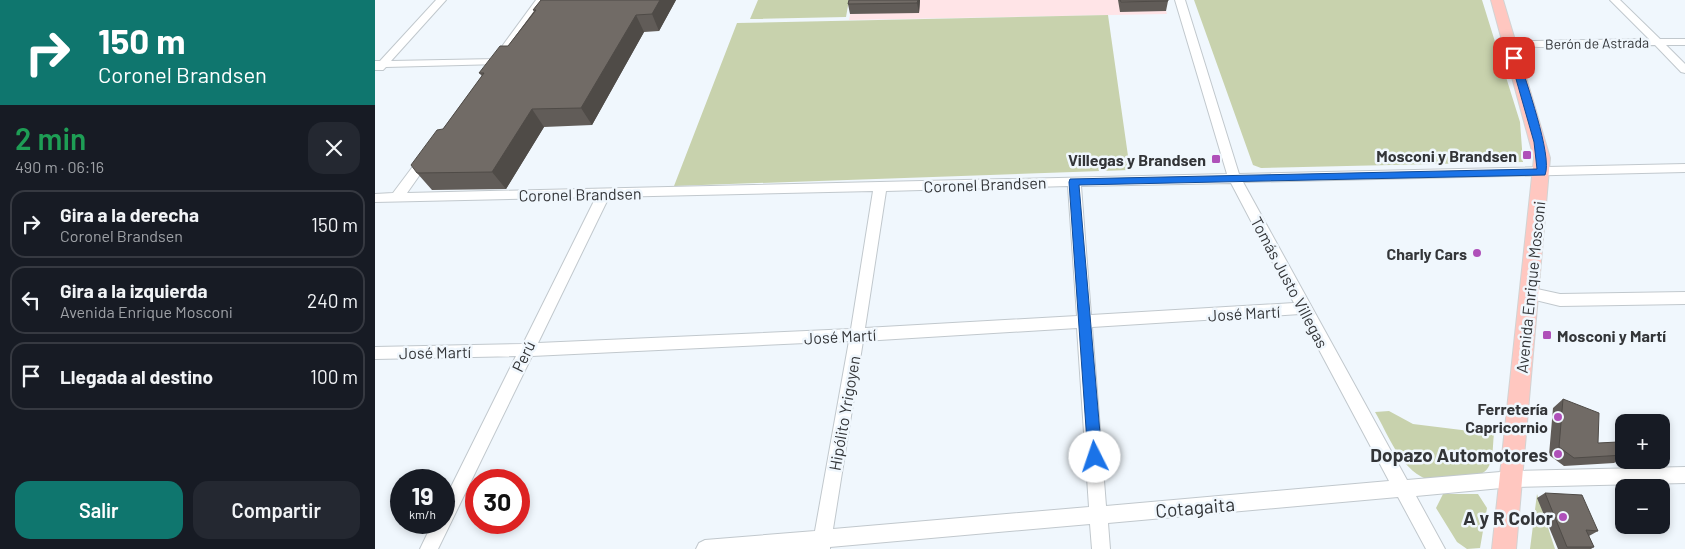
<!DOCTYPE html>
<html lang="es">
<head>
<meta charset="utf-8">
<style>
  :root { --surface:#171b24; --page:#242831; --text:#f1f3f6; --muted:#9ea1a6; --line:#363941; --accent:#0f766e }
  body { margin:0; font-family:Barlow,sans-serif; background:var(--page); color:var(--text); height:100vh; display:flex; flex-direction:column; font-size:19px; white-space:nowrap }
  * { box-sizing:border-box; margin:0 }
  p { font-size:16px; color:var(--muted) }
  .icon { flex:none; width:28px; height:28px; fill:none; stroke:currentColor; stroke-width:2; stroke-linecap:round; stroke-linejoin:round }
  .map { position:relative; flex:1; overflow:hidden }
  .panel { display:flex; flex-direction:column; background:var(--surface); width:375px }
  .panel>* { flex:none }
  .guide { background:#0f766e; color:#fff; overflow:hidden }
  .fabs { position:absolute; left:1240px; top:414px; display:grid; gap:10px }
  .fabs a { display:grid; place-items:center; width:55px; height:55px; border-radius:10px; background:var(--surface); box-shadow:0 2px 8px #0003; font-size:25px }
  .speed { position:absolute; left:15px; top:469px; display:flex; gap:10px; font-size:25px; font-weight:700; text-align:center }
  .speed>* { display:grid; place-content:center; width:65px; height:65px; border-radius:50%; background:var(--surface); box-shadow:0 2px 8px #0003; line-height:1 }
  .speed small { font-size:12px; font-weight:400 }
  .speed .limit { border:8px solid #d22; background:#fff; color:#111 }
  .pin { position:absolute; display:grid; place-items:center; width:42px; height:42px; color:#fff; margin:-21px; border-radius:10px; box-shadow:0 2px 8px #0006 }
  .me { position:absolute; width:55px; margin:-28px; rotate:356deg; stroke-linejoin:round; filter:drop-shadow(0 0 4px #0008) }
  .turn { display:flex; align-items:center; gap:18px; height:105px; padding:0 15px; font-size:22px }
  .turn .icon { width:65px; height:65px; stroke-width:2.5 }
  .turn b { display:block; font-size:35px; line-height:42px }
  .round { display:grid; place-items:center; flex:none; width:52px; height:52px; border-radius:15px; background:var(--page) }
  .summary { display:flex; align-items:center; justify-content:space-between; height:85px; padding:0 15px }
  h1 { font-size:30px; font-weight:600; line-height:38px; color:#1e9e55 }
  .cta { display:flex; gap:10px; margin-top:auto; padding:10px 15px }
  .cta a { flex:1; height:58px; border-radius:15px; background:var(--accent); color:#fff; font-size:20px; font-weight:600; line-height:58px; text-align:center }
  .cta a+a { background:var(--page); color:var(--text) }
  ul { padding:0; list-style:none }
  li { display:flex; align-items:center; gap:15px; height:68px; margin:0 10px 8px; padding:0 5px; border:2px solid var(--line); border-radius:15px }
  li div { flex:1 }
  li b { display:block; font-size:19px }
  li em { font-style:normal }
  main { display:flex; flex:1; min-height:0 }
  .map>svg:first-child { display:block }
</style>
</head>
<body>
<main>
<section class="panel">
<div class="guide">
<div class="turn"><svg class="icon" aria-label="right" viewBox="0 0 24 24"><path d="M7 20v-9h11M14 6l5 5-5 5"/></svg><div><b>150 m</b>Coronel Brandsen</div></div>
</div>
<div class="summary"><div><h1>2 min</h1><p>490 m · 06:16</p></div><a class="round"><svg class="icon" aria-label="close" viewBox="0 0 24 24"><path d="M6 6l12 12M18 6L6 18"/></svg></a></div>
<ul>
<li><svg class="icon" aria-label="right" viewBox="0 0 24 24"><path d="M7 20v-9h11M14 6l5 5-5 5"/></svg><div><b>Gira a la derecha</b><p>Coronel Brandsen</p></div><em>150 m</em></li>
<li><svg class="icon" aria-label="left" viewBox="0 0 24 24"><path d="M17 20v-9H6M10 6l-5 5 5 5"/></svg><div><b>Gira a la izquierda</b><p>Avenida Enrique Mosconi</p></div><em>240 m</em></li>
<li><svg class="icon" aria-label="arrive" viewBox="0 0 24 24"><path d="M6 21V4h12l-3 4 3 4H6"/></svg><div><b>Llegada al destino</b></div><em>100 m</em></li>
</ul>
<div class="cta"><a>Salir</a><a>Compartir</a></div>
</section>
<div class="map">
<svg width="1310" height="549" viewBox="0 0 1310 549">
  <rect width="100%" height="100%" fill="#f0f7fd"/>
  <path fill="#ffe4e7" d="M478 0H788L792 14 474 20Z"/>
  <path fill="#c8d2ad" d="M383 0H474L471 17 375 19Z
    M819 0H1107L1145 122 1148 162 886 168 878 165Z
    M733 15 755 170 299 186 362 23Z
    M1014 411 1038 424 1119 434C1117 448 1120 469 1105 474L1051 479C1024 467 1014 436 1000 412Z
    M1068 494H1103L1112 508 1105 548 1092 549 1082 542 1061 508Z
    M1162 494 1180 549H1155Z"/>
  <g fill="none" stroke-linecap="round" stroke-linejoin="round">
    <g stroke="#c1c8cd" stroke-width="2">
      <path id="minor" d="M61 0H71L16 61 121 59 126 62 125 64 11 67 8 70H0V61H5Z
        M161 0H171L129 58H121L120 56Z
        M800 0H810L864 174 1310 164V172L868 182 1032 480 1137 471 1310 467V483L1137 487 1041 496 1070 549H1051L1023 497 733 523 735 549H717L715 524 455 547V549H321L324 543 330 540 440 531 474 341 157 356 63 549H45L58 522H69V501L141 356 0 359V347L148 344 221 197 0 202V194L18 193 48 153H56L58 156 32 193 852 174ZM856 183 919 303 716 315 706 186ZM693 186 702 316 490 328 511 191ZM498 191 476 329 163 343 234 197ZM925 314 1014 481 731 506 717 327ZM702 328 714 507 458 529 488 341Z
        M1235 0H1245L1285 39H1310V45H1291L1310 64V73L1306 72 1280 45C1256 46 1141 52 1129 41L1134 38 1158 41 1274 39Z
        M1153 287 1185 294 1310 292V304L1185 306 1148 297 1146 293 1148 289Z"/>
    </g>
    <g stroke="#d2d3d3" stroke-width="2">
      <path id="major" d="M1116 0H1128L1175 158 1141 549H1117L1159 158Z"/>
    </g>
    <use href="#minor" fill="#fff" fill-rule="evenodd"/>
    <use href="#major" fill="#ffc7c0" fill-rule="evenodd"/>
  </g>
  <path fill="#615c58" d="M166 0H301L284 31 269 32 217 125 169 127 131 189 57 190 42 173 68 129 107 76 104 73 133 46 159 11 158 10Z
    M474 0H545L544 13 475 14 473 4Z
    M743 0H793V1L791 11 745 12Z
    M1188 399 1223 443 1249 451V456L1239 463 1189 466 1174 455 1178 408Z
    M1170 493 1223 531 1214 536 1219 547 1216 549H1183L1162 498Z"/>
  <path fill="#4f4b47" d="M285 0H301L284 31 277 14Z
    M543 0H545L544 13 542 3Z
    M261 15 269 32 217 125 206 108Z
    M157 109 169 127 131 189 117 172Z"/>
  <path fill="#716b66" stroke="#4f4b47" d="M166 0H285L277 14 261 15 206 108 157 109 117 172 42 173 36 165 62 130 68 129 109 73H104L125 46H133L161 10H158Z
    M474 0H543L542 3 473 4Z
    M745 0H793V1L746 2Z
    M1188 399 1224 413 1223 443 1243 442 1249 451V455L1199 458 1184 447Z
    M1170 493 1207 495 1223 531 1211 530 1219 547H1192Z"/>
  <path fill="#1a73e8" stroke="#114b97" d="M1139 55 1144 58C1150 80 1178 156 1170 175L704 185 727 457 725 462 720 464 715 462 713 457 694 182 695 179 1162 169 1159 142 1135 58Z"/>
  <g fill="#af50b9" stroke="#f0f7fd" stroke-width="2">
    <rect x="1147" y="150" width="10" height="10" rx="2.5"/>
    <rect x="836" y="154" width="10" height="10" rx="2.5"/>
    <circle cx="1102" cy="253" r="5"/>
    <rect x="1167" y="330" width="10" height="10" rx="2.5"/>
    <circle cx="1183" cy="417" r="5"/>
    <circle cx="1183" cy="454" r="5"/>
    <circle cx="1188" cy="517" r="5"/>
  </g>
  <g text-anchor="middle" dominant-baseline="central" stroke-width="5" stroke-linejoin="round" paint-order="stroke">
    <g font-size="14" fill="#333538" stroke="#f0f7fd">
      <text transform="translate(1222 43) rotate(-1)">Berón de Astrada</text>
    </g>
    <g font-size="16" font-weight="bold" fill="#333538" stroke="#f0f7fd" text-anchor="end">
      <text x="1142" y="155">Mosconi y Brandsen</text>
      <text x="831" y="159">Villegas y Brandsen</text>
      <text x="1092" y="253">Charly Cars</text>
      <text x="1182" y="335" text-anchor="start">Mosconi y Martí</text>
      <text x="1173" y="408">Ferretería<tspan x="1173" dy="18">Capricornio</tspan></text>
    </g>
    <g font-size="16" fill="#333538" stroke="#f0f7fd">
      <text transform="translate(610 184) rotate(-2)">Coronel Brandsen</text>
      <text transform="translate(205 194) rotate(-1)">Coronel Brandsen</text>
      <text transform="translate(915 282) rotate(62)">Tomás Justo Villegas</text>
      <text transform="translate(1155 287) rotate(-84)">Avenida Enrique Mosconi</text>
      <text transform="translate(869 313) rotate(-3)">José Martí</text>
      <text transform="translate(465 336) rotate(-3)">José Martí</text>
      <text transform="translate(60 352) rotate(-1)">José Martí</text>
      <text transform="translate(148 356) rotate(-64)">Perú</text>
      <text transform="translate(469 413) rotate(-80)">Hipólito Yrigoyen</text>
    </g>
    <g font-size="19" font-weight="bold" fill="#333538" stroke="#f0f7fd" text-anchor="end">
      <text x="1173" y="454">Dopazo Automotores</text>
      <text x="1178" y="517">A y R Color</text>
    </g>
    <g font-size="19" fill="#333538" stroke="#f0f7fd">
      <text transform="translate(820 507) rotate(-5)">Cotagaita</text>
    </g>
  </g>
</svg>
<div class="fabs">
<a>+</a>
<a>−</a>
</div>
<div class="speed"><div>19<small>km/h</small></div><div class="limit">30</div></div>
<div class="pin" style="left:1139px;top:58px;background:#d93025"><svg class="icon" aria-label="arrive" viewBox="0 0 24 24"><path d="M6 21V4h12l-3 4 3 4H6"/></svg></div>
<svg class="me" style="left:720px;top:457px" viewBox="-20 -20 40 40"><circle r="19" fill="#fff"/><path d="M0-13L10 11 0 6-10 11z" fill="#1a73e8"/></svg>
</div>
</main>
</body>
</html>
